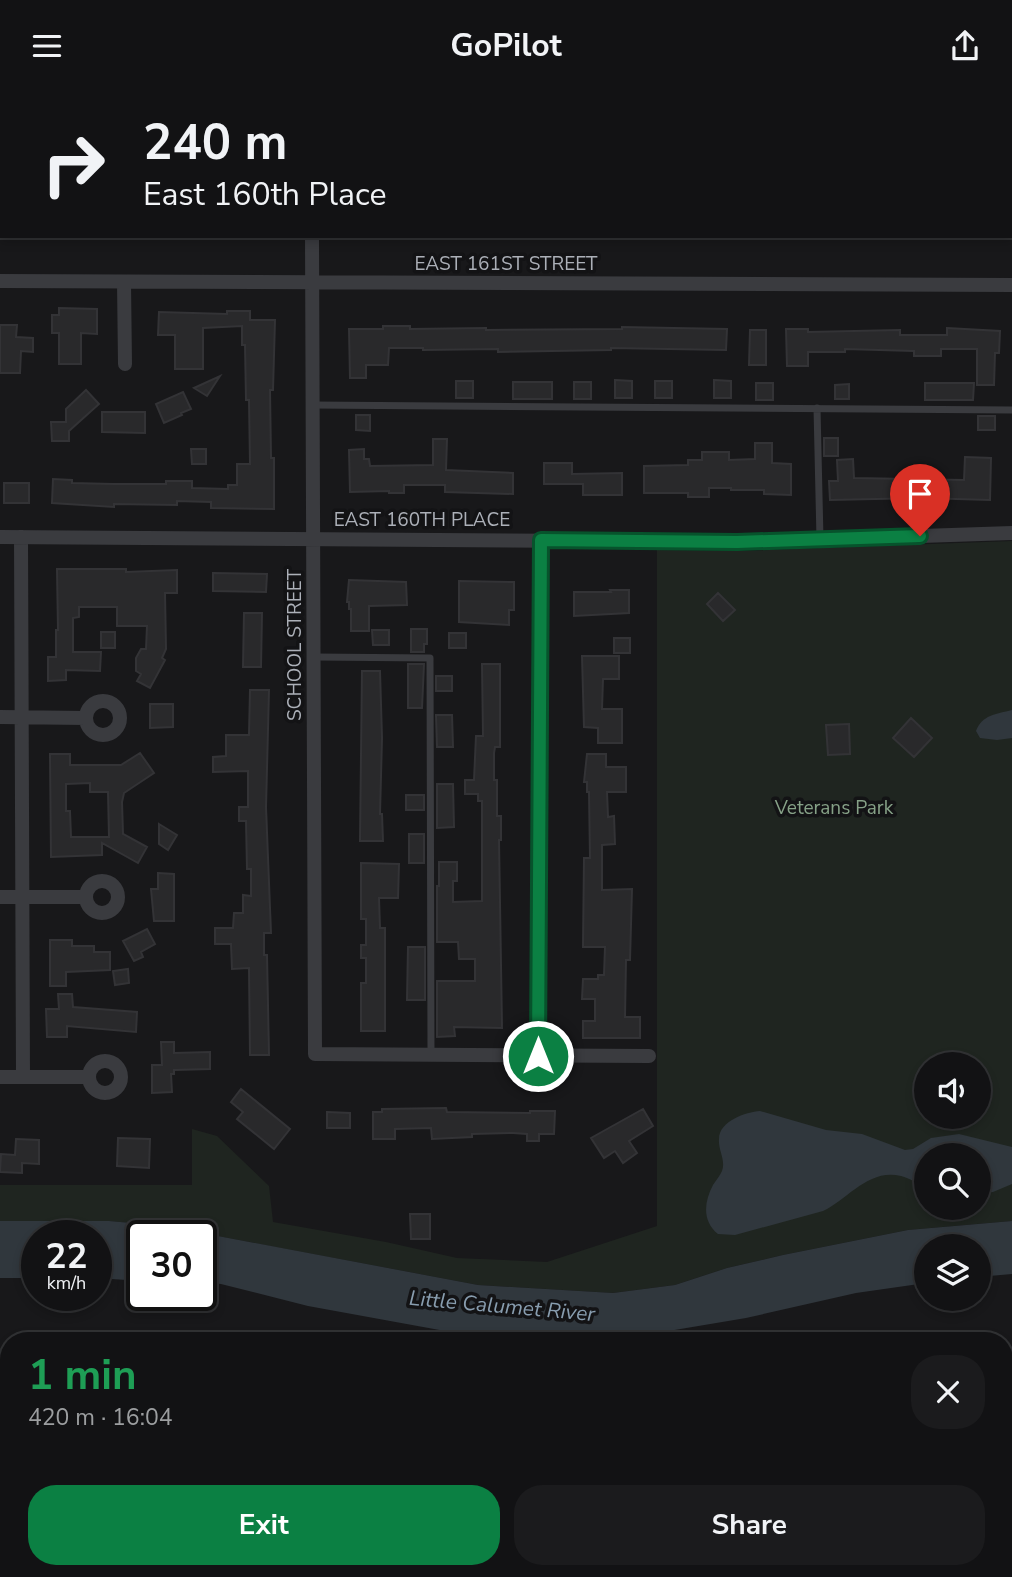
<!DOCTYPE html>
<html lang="en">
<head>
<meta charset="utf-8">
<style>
  :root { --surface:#121214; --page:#1b1b1d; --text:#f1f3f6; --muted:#9c9ea0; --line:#313234; --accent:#0b8043 }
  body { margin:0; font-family:"Nunito Sans",sans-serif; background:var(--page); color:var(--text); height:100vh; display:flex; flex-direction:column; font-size:26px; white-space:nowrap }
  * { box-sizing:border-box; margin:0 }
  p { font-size:23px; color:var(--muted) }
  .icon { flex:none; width:38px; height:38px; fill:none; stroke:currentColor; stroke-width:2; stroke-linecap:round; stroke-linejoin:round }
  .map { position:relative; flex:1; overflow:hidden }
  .panel { position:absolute; left:0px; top:1241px; width:1013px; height:247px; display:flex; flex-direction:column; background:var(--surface); border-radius:28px 28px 0 0; box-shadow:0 4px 10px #0003,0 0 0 2px var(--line) }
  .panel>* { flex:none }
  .hud { position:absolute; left:0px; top:0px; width:1013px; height:147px; box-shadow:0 4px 10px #0003,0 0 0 2px var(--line); background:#121214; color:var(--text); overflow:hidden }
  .controls { position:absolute; left:914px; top:961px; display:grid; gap:14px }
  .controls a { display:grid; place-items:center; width:77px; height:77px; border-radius:50%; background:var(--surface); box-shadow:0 4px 10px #0003,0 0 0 2px var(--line); font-size:35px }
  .speed { position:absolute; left:21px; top:1129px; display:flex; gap:14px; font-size:35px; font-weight:700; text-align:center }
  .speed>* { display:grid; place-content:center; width:91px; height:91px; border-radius:50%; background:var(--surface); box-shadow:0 4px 10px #0003,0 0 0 2px var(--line); line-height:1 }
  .speed small { font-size:18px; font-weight:400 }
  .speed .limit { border:4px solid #111; border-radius:10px; background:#fff; color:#111 }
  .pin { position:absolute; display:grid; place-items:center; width:60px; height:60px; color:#fff; margin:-72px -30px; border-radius:50% 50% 50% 0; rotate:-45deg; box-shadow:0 0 7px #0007 }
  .pin .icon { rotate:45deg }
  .me { position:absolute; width:77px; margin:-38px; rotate:0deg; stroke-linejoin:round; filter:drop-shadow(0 0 5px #0008) }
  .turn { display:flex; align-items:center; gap:24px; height:147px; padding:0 28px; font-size:32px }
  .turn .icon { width:91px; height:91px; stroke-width:2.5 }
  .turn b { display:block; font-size:49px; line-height:60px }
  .round { display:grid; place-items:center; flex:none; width:74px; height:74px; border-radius:28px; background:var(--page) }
  .overview { display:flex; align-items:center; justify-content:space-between; height:119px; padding:0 28px }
  h1 { font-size:42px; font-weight:700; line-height:52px; color:#1e9e55 }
  .primary-button { display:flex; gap:14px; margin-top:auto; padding:14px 28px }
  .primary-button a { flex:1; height:80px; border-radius:28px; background:var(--accent); color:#fff; font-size:28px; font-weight:700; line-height:80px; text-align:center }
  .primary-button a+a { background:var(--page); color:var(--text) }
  header { display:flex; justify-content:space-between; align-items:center; height:91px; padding:0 28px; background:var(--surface); font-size:32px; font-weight:700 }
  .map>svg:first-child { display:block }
</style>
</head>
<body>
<header><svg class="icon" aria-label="menu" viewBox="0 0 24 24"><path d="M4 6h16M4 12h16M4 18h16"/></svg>GoPilot<svg class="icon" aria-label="share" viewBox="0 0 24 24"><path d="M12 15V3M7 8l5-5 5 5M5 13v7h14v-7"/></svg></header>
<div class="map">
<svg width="1012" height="1486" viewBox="0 0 1012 1486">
  <rect width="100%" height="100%" fill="#18181a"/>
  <path fill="#1f2520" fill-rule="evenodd" d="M1012 450V1130L908 1139 783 1164 727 1177 675 1194 613 1202 478 1194 164 1135 109 1130H0V1094H192V1038L217 1045 269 1095 273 1131 386 1151 457 1167 547 1171 657 1135V459L744 460ZM926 973H978V1026H926ZM926 1064H978V1116H926Z"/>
  <path fill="#30373d" d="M1012 619V647L997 649 980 647 976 640C982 624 996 623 1012 619Z
    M760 1020 826 1039 862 1043 905 1059 913 1058 931 1047 959 1043 1012 1056V1093L993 1101 978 1102V1064H926V1097C917 1093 910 1087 901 1085 869 1077 848 1108 823 1120L735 1144 718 1143C702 1130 704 1111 713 1094 716 1089 720 1085 722 1080 726 1069 718 1059 719 1048 719 1030 746 1021 760 1020Z
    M0 1130H109L165 1135 478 1194 613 1202 675 1194 727 1177 783 1164 908 1139 1012 1130V1183L978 1186V1155H926V1192L856 1202 746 1227 609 1250 544 1249 445 1240 308 1215 221 1193 201 1191V1144H142V1190L96 1187V1144H37V1187H0Z"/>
  <path fill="#29292b" stroke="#333336" stroke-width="2" fill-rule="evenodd" d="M59 217 97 218V243L81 242V273H59V242H52V224H59Z
    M227 220H250V229H275L273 299H270L271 367H274V418L211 417V411L177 410V414L114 413V416L52 412 53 388 72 389V392L113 393H166V390H192V397L228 398V394H237V373H250L249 309H246L245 254H242V235L203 237V278H175V244H158L159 221 227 223Z
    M0 234H17L16 246 33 247V261L21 260 20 282H0Z
    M383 235H410V238L486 237V239L622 238V236L727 238 726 259 611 257V259L498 261V258L423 259V257H389L388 274H366V287H350L349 238H383Z
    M947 237 1000 240 999 262H995L994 294H977V258H941V265H914V260L845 258V261H808V275H787L786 238H808V241L900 239V244H947Z
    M750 239H766V274H749Z
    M220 285 207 305 194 297Z
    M615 289 632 290V307H615Z
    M714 289 731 290V307H714Z
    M456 290H473V307H456Z
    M655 290H672V307H655Z
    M513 291H552V308H513Z
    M574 291H591V308H574Z
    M756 292H773V309H756Z
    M925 292H974L973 309H925Z
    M849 293V308H835V294Z
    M86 299 99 313 69 340V350H52L51 331H66V318Z
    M183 301 191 318 181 322 182 324 164 332 156 313Z
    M102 321H145V342L102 341Z
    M356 324H370V340L356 339Z
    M978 325H995V339H978Z
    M824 347H838V365H824Z
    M433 348H447L446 379 513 382V403L445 401V394H404V402H389V400L350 401 349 359 364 358V368H369L370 375 433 374Z
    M755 352H772V372L791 373V404L764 403V399H731V397H709V406H688V402H644V375L688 374V369H702V361H729V369L755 368Z
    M191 358H206V373H192Z
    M965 366 991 367 990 409 922 407 830 409 829 390H838L837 369 853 368 854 387 964 389Z
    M544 372H572V383L622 382V404H583V393H544Z
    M4 392H29V412H4Z
    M57 478H126V481L177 479V502H165L166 558 162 567 165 569 150 597 137 590 141 583 136 580V567L141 558H146L147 535H117V516H79V526L73 527V561H101L100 580 66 579V589L48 590V566H56V539H58Z
    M213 482 267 483 266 501 213 500Z
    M349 489 406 491 407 514 369 515V540H351V518H349V511H347Z
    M459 490 514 491V519H509V534L459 531Z
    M610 499H629V522L574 525V501H611Z
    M718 502 735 519 723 530 707 513Z
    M244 522H262L261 576H243Z
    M411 538H427V553H424V561H411Z
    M372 539H389V554H373Z
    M101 541H115V557H101Z
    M449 542H466V557H449Z
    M614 547H630V562H614Z
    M582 565H619V588H603L602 618H622V652H598V637L584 636Z
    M408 573H424L422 617H408Z
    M482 573H500V656H495L494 662V689H497V725H501V749H499L502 937 454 936 455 945 437 946V890H475V868H459L458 851H437V795H439V771H457V790H453V811L482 810V710H478V703H465V689H474L476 645H483Z
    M362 580H380L382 647 380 723H382L383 750H360Z
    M436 585H452V600H436Z
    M250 599H269L266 716 271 842H264V864H267L269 964H250L249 877 232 878 231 853H215V837H233L234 822H243V804L251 805V778H247L246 730H239V716H248V680L213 681V666L226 665V644H249Z
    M150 613H173V636L150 637Z
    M436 624H452L453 656H437Z
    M911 627 932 647 914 666 893 647Z
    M849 633 850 663 828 664 826 634Z
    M140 662 154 682 124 702 122 711 123 743 147 756 138 772 102 752V764L51 766 50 663H70V674H121ZM90 692V701H108L109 746H71L70 720H66V693Z
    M587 663H606V676H626V701H607L608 726 614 725 615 753 602 754V799L632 798 630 869H626L625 926H640V947H583V930H595V908H582L583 888H598V884H604L605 856H583L584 767H590L589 701H587V691H584Z
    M437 693H453L454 736 437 737Z
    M406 704H424V719H406Z
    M159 733 177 744 168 759 159 753Z
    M409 743H424V772H409Z
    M361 772 399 773 398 807H379L380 837H385V940H361V892H366V867H361V854H366V828H361Z
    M158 782 174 783V830H154L151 798H158Z
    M147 838 155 853 141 861 143 866 134 870 123 850Z
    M50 849H72V855H94V861H110V879L66 881V895H50Z
    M408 856H425V909H407Z
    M128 878 129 892 115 894 113 880Z
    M58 903H72L73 916 137 921 136 941 67 935V946H47L46 918H59Z
    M161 951H174V962L210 961V978L174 979V983H171L172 1001 152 1002V974H162Z
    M241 998 290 1038 274 1058 237 1028 243 1021 231 1011Z
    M446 1017 447 1021 530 1022V1020H555L554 1043H539V1050H527V1043L513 1042 472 1043V1046L432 1048 431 1037 395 1038V1048H373V1021H382V1018Z
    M643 1018 653 1035 629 1050 637 1062 623 1072 615 1060 604 1067 591 1047Z
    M327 1021 350 1022V1037H327Z
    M118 1047 150 1048 149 1077 117 1075Z
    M16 1048 39 1049V1073L22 1072V1082L0 1081 1 1063 15 1064Z
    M410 1123H430V1148H411Z"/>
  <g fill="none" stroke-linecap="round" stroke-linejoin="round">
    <path stroke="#3a3b3f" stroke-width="7" d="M791 0V2
      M748 2V0
      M313 314 1012 319
      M817 317 820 448
      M315 566 430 567 431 963
      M760 1479V1486"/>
    <path stroke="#3a3b3f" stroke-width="14" d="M311 0V2
      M312 145 315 963 649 965
      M0 190 1012 194
      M124 191 125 273
      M0 446 737 451 1012 442
      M21 446 23 986
      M86 627a17 17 0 1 1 34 0a17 17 0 1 1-34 0Z
      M0 626 86 627
      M86 806a16 16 0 1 1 32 0a16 16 0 1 1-32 0Z
      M0 806H86
      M539 965 541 449
      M89 986a16 16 0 1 1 32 0a16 16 0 1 1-32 0Z
      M0 986H88
      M0 1424H9
      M1004 1431H1012
      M23 1479V1486"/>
  </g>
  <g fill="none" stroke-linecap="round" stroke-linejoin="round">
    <g stroke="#07532c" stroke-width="18">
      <path id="route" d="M538 965 541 449 737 451 920 445"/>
    </g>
    <use href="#route" stroke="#0b8043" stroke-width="12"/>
  </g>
  <g text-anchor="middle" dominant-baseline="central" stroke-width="7" stroke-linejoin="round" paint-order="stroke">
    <g font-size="19" fill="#acb0b8" stroke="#131315">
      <text x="506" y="173">EAST 161ST STREET</text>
      <text x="422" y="429">EAST 160TH PLACE</text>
      <text transform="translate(295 554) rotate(-90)">SCHOOL STREET</text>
    </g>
    <g font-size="19" fill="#86a187" stroke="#131315">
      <text x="834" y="717">Veterans Park</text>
    </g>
    <g font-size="21" font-style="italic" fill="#889daf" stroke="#131315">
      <text transform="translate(502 1215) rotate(5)">Little Calumet River</text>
    </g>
  </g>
</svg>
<div class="controls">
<a><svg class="icon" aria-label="sound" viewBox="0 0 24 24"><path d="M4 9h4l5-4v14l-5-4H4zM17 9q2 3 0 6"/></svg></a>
<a><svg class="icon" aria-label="search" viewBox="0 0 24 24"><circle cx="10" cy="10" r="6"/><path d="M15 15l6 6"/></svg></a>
<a><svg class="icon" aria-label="layers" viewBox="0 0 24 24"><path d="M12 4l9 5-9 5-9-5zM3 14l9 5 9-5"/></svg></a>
</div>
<div class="speed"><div>22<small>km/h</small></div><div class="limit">30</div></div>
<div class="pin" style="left:920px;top:445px;background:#d93025"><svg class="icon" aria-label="arrive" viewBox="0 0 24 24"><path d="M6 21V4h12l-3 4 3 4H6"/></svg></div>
<svg class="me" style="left:538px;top:965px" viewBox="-20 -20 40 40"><circle r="17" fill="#0b8043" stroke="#fff" stroke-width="3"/><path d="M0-11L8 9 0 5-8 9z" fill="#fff"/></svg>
<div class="hud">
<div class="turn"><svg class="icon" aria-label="right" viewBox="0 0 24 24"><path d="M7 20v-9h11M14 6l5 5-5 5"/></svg><div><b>240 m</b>East 160th Place</div></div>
</div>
<section class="panel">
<div class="overview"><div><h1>1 min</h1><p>420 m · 16:04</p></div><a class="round"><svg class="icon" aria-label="close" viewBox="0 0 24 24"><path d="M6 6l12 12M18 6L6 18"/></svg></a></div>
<div class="primary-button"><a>Exit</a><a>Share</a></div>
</section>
</div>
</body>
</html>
